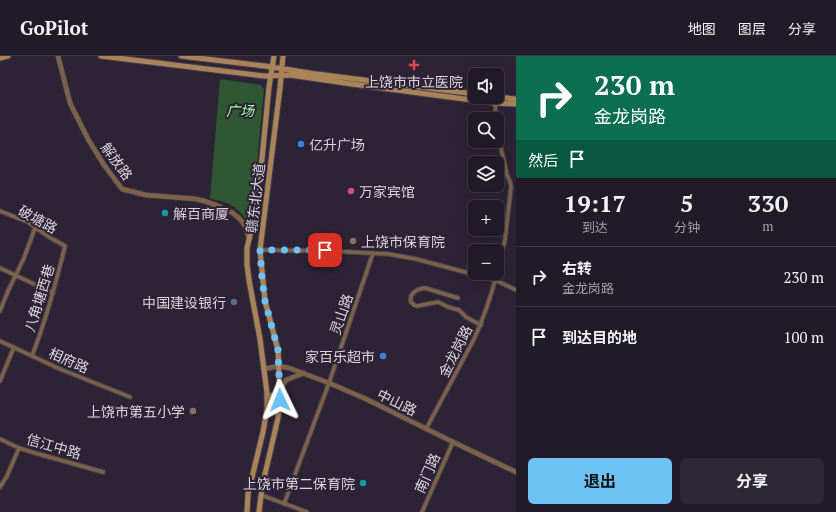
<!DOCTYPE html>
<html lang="zh">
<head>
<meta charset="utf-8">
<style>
  :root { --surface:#211a27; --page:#2d2733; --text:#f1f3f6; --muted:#a2a1a7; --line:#3e3844; --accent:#6dc2f3 }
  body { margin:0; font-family:"PT Serif","Noto Sans SC",serif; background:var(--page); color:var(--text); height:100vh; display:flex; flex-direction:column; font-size:15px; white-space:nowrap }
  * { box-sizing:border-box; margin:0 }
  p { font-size:13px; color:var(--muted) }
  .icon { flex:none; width:22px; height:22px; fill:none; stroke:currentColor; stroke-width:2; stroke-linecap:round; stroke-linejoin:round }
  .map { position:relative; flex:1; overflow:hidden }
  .details { display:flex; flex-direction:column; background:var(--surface); width:320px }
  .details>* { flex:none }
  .hud { background:#0b6e4f; color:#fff; overflow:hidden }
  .buttons { position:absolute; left:468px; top:12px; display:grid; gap:8px }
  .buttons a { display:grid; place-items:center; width:36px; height:36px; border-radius:6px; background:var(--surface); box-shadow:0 4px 16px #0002,0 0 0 1px var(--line); font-size:20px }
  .pin { position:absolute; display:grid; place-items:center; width:34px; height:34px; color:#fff; margin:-17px; border-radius:8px; box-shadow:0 2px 6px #0006 }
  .me { position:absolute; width:44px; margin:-22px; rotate:358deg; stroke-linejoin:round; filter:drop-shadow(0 0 3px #0008) }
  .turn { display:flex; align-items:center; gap:14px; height:84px; padding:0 12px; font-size:18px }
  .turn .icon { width:52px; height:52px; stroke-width:2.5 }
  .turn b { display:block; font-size:28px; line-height:34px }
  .then { display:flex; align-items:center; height:38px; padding:0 12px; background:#0003; gap:8px; font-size:15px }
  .eta { display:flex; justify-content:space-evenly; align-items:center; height:68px; text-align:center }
  .eta b { font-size:24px; font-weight:700; line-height:28px }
  .primary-button { display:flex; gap:8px; margin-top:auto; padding:8px 12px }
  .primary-button a { flex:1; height:46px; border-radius:6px; background:var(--accent); color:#111; font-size:16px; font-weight:700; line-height:46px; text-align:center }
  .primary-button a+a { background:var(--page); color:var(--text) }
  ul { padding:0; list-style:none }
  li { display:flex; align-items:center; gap:12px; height:60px; padding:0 12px; border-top:1px solid var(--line) }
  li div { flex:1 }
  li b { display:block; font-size:15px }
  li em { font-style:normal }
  header { display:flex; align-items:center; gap:24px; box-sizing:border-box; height:56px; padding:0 20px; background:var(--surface); border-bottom:1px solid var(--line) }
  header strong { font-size:19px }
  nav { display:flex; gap:22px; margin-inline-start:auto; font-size:14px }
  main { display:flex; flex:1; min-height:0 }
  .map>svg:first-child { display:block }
</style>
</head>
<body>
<header>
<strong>GoPilot</strong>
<nav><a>地图</a><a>图层</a><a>分享</a></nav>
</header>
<main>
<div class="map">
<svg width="516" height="456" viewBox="0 0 516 456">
  <rect width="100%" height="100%" fill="#2c2334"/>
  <path fill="#2f5733" d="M220 23 261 29 264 33 251 170C238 152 232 146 210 143Z"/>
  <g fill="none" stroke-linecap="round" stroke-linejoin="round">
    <g stroke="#483f50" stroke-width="5.5">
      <path id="minor" d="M495 47 496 63
        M497 77C501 91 504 105 507 119 509 123 511 127 511 131L505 184 497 217
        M0 155 28 166 49 181 65 190C56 227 46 264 32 300
        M260 194 331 195 388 198 416 203 495 224 516 234
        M0 212 53 237
        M458 242 425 232C417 233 409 237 411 246L414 249 417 250 438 246 448 251 459 254 466 261 481 269
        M0 255 8 235 24 202 35 172
        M0 285 60 313 130 341
        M0 325 14 291
        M426 373 474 283C484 261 491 241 497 217
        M0 383 19 392 35 397 103 416
        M0 431 7 420 19 392
        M261 439 307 456
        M284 448 329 327 373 197
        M422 456 453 386"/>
    </g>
    <g stroke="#483f50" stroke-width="6">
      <path id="tertiary" d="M58 0 70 47 88 83 104 109 122 133 146 139 196 143 204 145 216 149 233 157 240 163 245 170 249 182
        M264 313 279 310 289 312 329 327 366 343 453 386 516 416
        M280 335 286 324 304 317"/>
    </g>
    <g stroke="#483f50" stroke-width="7">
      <path id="secondary" d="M101 0 264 20 290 19 352 28 457 42 495 47 516 48
        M181 0 265 10 316 18 475 38
        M0 2 8 0
        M497 41 516 43
        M267 342C271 339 273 339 278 340L280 343
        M247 456 248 438 263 376 267 353V337L260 283 249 224 247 208V192L252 171 261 113 269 31 274 0
        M259 456 262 431 278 362 280 343 278 294 265 245 260 194 280 32 283 0"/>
    </g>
    <use href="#minor" stroke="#7b6248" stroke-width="3.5"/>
    <use href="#tertiary" stroke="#7b6248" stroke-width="4.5"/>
    <use href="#secondary" stroke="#aa8359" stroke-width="5"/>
  </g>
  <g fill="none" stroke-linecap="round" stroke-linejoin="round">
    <path stroke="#6dc2f3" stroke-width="7" stroke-dasharray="0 12.6" d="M280 344 278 294 265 245 262 223 260 194H325"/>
  </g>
  <path fill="#e0444e" stroke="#2c2334" stroke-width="1.5" d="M412 3h4v4h4v4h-4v4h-4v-4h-4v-4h4z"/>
  <g fill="#3f7fe0" stroke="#2c2334" stroke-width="1.5">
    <circle cx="301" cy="88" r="4"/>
    <circle cx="383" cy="300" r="4"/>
  </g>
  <circle fill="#d1479c" stroke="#2c2334" stroke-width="1.5" cx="351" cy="135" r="4"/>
  <g fill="#0f9aa8" stroke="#2c2334" stroke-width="1.5">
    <circle cx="165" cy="157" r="4"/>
    <circle cx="363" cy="427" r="4"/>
  </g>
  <g fill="#8d6e63" stroke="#2c2334" stroke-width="1.5">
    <circle cx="353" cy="185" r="4"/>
    <circle cx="193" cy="355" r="4"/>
  </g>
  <circle fill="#5c6f8a" stroke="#2c2334" stroke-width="1.5" cx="234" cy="246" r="4"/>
  <g text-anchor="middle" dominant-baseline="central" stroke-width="4" stroke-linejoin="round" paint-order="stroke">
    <g font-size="14" fill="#dad5e0" stroke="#2c2334" text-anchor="start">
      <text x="414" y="25" text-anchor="middle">上饶市市立医院</text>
      <text x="309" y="88">亿升广场</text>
      <text x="359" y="135">万家宾馆</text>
      <text x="173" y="157">解百商厦</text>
      <text x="361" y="185">上饶市保育院</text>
      <text x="226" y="246" text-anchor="end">中国建设银行</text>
      <text x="375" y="300" text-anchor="end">家百乐超市</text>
      <text x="185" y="355" text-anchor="end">上饶市第五小学</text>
      <text x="355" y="427" text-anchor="end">上饶市第二保育院</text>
    </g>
    <g font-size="14" font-style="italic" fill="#9ffaa8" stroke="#2c2334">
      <text x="240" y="54">广场</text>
    </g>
    <g font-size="14" fill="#dad5e0" stroke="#2c2334">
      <text transform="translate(117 105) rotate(54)">解放路</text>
      <text transform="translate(255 142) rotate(-83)">赣东北大道</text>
      <text transform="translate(38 163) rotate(29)">破塘路</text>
      <text transform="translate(39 242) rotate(-73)">八角塘西巷</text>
      <text transform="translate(341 258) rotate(-71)">灵山路</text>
      <text transform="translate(455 295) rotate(-63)">金龙岗路</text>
      <text transform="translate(69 304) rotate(24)">相府路</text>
      <text transform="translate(397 346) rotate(26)">中山路</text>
      <text transform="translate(54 390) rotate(16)">信江中路</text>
      <text transform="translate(427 417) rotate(-66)">南门路</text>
    </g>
  </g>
</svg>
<div class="buttons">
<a><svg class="icon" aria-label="sound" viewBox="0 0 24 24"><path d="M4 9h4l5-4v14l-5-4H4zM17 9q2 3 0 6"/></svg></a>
<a><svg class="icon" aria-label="search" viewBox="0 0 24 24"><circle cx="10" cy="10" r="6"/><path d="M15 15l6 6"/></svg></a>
<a><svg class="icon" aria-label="layers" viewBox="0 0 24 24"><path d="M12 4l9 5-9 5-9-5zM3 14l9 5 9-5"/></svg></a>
<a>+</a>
<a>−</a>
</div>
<div class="pin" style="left:325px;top:194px;background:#d93025"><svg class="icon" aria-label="arrive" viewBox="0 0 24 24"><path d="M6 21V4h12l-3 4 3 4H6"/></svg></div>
<svg class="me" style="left:280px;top:344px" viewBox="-20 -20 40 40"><path d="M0-17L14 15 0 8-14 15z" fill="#6dc2f3" stroke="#fff" stroke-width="4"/></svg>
</div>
<section class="details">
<div class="hud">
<div class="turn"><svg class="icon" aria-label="right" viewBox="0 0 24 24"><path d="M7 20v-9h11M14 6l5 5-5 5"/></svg><div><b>230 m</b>金龙岗路</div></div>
<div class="then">然后<svg class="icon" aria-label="arrive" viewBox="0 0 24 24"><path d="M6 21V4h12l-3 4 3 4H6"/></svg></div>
</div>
<div class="eta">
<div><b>19:17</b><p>到达</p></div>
<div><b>5</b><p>分钟</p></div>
<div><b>330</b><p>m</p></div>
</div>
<ul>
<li><svg class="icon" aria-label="right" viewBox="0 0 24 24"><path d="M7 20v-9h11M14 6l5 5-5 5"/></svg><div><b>右转</b><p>金龙岗路</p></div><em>230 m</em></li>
<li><svg class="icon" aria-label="arrive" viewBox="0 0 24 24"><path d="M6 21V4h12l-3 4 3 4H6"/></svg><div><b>到达目的地</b></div><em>100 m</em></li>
</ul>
<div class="primary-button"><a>退出</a><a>分享</a></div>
</section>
</main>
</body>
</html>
